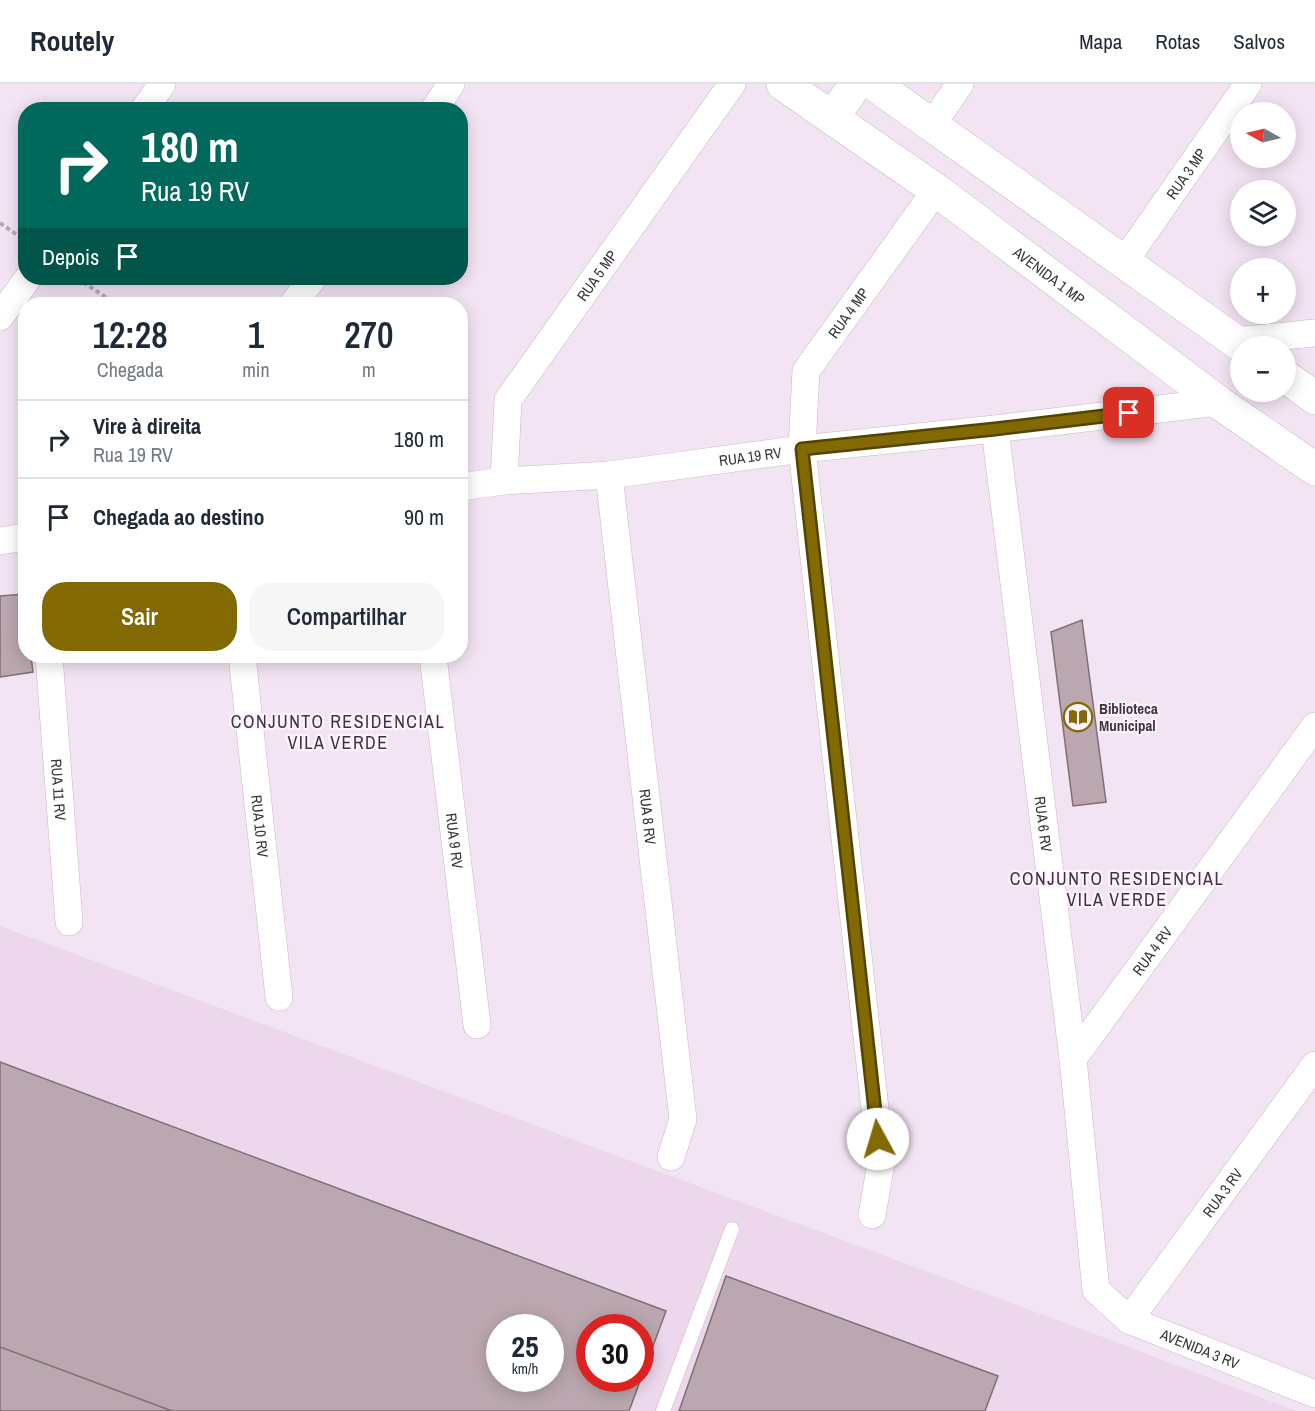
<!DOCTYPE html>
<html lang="pt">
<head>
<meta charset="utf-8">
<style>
  :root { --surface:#fff; --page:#f6f6f7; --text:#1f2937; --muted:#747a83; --line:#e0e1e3; --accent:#826902 }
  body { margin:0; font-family:"Archivo Narrow",sans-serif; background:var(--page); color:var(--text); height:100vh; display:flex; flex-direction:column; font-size:22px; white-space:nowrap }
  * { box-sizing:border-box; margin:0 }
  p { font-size:20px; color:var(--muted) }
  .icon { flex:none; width:33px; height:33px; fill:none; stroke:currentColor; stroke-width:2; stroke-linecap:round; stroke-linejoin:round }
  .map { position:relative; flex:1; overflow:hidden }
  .panel { position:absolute; left:18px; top:213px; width:450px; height:366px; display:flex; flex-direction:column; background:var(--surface); border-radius:24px; box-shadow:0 3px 15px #0003 }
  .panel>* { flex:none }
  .top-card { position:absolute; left:18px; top:18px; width:450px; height:183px; border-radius:24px; box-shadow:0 3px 15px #0003; background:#00695c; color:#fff; overflow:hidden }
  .needle { width:39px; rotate:278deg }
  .buttons { position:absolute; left:1230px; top:18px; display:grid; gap:12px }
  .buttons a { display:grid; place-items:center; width:66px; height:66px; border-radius:50%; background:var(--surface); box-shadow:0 3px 15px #0003; font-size:30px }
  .speed { position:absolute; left:486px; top:1230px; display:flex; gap:12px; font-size:30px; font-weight:700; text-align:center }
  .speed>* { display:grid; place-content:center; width:78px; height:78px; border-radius:50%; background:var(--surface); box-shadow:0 3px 15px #0003; line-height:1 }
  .speed small { font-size:15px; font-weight:400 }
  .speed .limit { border:9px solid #d22; background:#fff; color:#111 }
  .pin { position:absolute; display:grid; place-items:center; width:51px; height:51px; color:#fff; margin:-26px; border-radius:12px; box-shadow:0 3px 9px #0006 }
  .me { position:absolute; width:66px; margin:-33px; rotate:354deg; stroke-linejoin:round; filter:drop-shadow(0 0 4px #0008) }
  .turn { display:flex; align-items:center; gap:21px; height:126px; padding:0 24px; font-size:27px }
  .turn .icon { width:78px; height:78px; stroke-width:2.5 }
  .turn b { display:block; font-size:42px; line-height:51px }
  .then { display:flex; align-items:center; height:57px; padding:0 24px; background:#0003; gap:12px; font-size:22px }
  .eta { display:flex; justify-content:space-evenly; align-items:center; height:102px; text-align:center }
  .eta b { font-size:36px; font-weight:600; line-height:42px }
  .action { display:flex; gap:12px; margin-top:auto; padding:12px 24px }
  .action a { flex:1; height:69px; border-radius:24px; background:var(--accent); color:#fff; font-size:24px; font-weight:600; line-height:69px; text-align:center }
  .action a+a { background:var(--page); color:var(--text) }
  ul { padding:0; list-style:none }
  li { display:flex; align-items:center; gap:18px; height:78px; padding:0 24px; border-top:2px solid var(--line) }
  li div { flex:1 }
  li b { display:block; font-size:22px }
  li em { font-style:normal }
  header { display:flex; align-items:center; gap:36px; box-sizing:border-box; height:84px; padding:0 30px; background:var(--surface); border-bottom:2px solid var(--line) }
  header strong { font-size:28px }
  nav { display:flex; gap:33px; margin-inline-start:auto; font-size:21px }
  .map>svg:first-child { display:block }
</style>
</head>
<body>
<header>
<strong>Routely</strong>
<nav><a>Mapa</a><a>Rotas</a><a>Salvos</a></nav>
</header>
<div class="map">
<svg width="1315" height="1327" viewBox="0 0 1315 1327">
  <rect width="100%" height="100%" fill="#f3e4f3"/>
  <path fill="#ecd7ec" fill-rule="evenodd" d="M0 842 1100 1252 1296 1327H0ZM500 1244H550V1294H500ZM590 1244H640V1294H590Z"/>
  <path fill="#bba7af" stroke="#816e76" stroke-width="1.5" fill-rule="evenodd" d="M24 510 26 572H31L33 588 0 593V512Z
    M1082 536 1106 718 1073 722 1051 548Z
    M0 978 666 1227 629 1327H172L0 1263ZM500 1244H550V1294H500ZM590 1244H640V1294H590Z
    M726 1192 998 1292 985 1327H679Z
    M0 1263 172 1327H0Z"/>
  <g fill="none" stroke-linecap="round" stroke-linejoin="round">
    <g stroke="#c7b8c7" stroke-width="15">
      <path id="service" d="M663 1327 732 1145"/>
    </g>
    <g stroke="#c7b8c7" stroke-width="28">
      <g id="minor">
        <path d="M144 26 162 0"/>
        <path d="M434 26 451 0"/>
        <path d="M931 42 960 0"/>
        <path id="s1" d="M1124 178 1248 0"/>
        <path d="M293 220 313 194"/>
        <path d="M0 233 28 194"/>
        <path d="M1235 257 1315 249"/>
        <path id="s2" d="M995 345 1073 975 1096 1206 1129 1236 1315 1310"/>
        <path id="s3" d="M609 391 683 1035 671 1073"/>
        <path id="s4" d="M504 397 508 316 732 0"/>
        <path id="s5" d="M460 403 504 397 609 391 802 365 995 345 1218 318"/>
        <path d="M0 457 26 453"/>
        <path id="s6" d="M49 572 69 838"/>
        <path id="s7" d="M242 572 279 913"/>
        <path id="s8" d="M433 572 477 941"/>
        <path id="s9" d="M1073 975 1315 642"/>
        <path id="s10" d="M872 1131 881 1079 802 365 806 287 936 106"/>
        <path id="s11" d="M1129 1236 1315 981"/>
      </g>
    </g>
    <g stroke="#c7b8c7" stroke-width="34">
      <g id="tertiary">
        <path id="s12" d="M783 0 936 106 1218 318 1315 385"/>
        <path d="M874 0 1242 262"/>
        <path d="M832 34 856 0"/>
        <path d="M1286 293 1315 314"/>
      </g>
    </g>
    <path stroke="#b7abb7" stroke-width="4" stroke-dasharray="4.5 3" stroke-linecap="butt" d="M0 139 26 157
      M77 194 116 220"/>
    <use href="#service" stroke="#fff" stroke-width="14"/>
    <use href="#minor" stroke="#fff" stroke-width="27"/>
    <use href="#tertiary" stroke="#fff" stroke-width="33"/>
  </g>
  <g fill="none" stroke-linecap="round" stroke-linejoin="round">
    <g stroke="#544401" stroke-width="15">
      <path id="route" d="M878 1055 802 365 995 345 1129 329"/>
    </g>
    <use href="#route" stroke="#826902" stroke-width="10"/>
  </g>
  <defs>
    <g id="library-ring" transform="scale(1.5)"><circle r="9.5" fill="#fff2ff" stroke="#826902" stroke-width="1.5"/><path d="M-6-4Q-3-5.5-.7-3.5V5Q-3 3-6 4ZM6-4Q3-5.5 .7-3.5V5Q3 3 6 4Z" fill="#826902"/></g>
  </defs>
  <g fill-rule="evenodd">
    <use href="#library-ring" x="1078" y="633"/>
  </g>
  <g text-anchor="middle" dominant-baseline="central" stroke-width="4.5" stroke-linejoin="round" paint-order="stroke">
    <g font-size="15" fill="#3a353b" stroke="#fff2ff">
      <text stroke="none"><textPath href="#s1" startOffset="108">RUA 3 MP</textPath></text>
      <text stroke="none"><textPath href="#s4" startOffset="234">RUA 5 MP</textPath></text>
      <text stroke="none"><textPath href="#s12" startOffset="328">AVENIDA 1 MP</textPath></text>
      <text stroke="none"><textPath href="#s10" startOffset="921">RUA 4 MP</textPath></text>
      <text stroke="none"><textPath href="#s5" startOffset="292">RUA 19 RV</textPath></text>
      <text stroke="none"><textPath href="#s6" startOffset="134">RUA 11 RV</textPath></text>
      <text stroke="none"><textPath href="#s3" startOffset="344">RUA 8 RV</textPath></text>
      <text stroke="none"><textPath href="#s2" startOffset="398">RUA 6 RV</textPath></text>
      <text stroke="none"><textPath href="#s7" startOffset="171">RUA 10 RV</textPath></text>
      <text stroke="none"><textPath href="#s8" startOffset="186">RUA 9 RV</textPath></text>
      <text stroke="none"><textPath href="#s9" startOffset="134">RUA 4 RV</textPath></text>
      <text stroke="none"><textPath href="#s11" startOffset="158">RUA 3 RV</textPath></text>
      <text stroke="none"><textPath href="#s2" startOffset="988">AVENIDA 3 RV</textPath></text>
    </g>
    <g font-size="15" font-weight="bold" fill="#3a353b" stroke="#fff2ff" text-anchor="start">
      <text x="1099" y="624">Biblioteca<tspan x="1099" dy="17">Municipal</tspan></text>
    </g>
    <g font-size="18" letter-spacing="1.5" fill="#3a353b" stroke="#fff2ff">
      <text x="338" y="637">CONJUNTO RESIDENCIAL<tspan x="338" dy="21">VILA VERDE</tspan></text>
      <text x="1117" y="794">CONJUNTO RESIDENCIAL<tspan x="1117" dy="21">VILA VERDE</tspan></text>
    </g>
  </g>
</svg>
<div class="buttons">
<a><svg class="needle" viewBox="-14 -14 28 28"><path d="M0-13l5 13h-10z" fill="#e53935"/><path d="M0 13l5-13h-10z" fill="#747a83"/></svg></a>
<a><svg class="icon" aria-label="layers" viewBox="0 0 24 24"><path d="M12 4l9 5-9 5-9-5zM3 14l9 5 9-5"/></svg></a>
<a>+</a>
<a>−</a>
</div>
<div class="speed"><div>25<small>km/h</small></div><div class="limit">30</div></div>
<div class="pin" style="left:1129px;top:329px;background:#d93025"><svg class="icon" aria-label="arrive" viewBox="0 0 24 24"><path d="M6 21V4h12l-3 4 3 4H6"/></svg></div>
<svg class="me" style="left:878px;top:1055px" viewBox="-20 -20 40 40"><circle r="19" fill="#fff"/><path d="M0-13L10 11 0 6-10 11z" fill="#826902"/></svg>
<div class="top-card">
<div class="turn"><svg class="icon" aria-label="right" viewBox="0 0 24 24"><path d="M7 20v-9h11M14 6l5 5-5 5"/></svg><div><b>180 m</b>Rua 19 RV</div></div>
<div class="then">Depois<svg class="icon" aria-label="arrive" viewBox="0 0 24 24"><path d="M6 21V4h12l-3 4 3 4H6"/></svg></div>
</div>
<section class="panel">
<div class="eta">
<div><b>12:28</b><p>Chegada</p></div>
<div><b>1</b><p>min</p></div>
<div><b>270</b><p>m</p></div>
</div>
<ul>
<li><svg class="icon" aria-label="right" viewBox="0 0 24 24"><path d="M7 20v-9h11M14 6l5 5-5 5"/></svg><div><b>Vire à direita</b><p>Rua 19 RV</p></div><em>180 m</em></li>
<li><svg class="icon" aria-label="arrive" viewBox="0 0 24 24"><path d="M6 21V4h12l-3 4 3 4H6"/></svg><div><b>Chegada ao destino</b></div><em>90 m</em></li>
</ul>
<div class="action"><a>Sair</a><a>Compartilhar</a></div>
</section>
</div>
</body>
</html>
